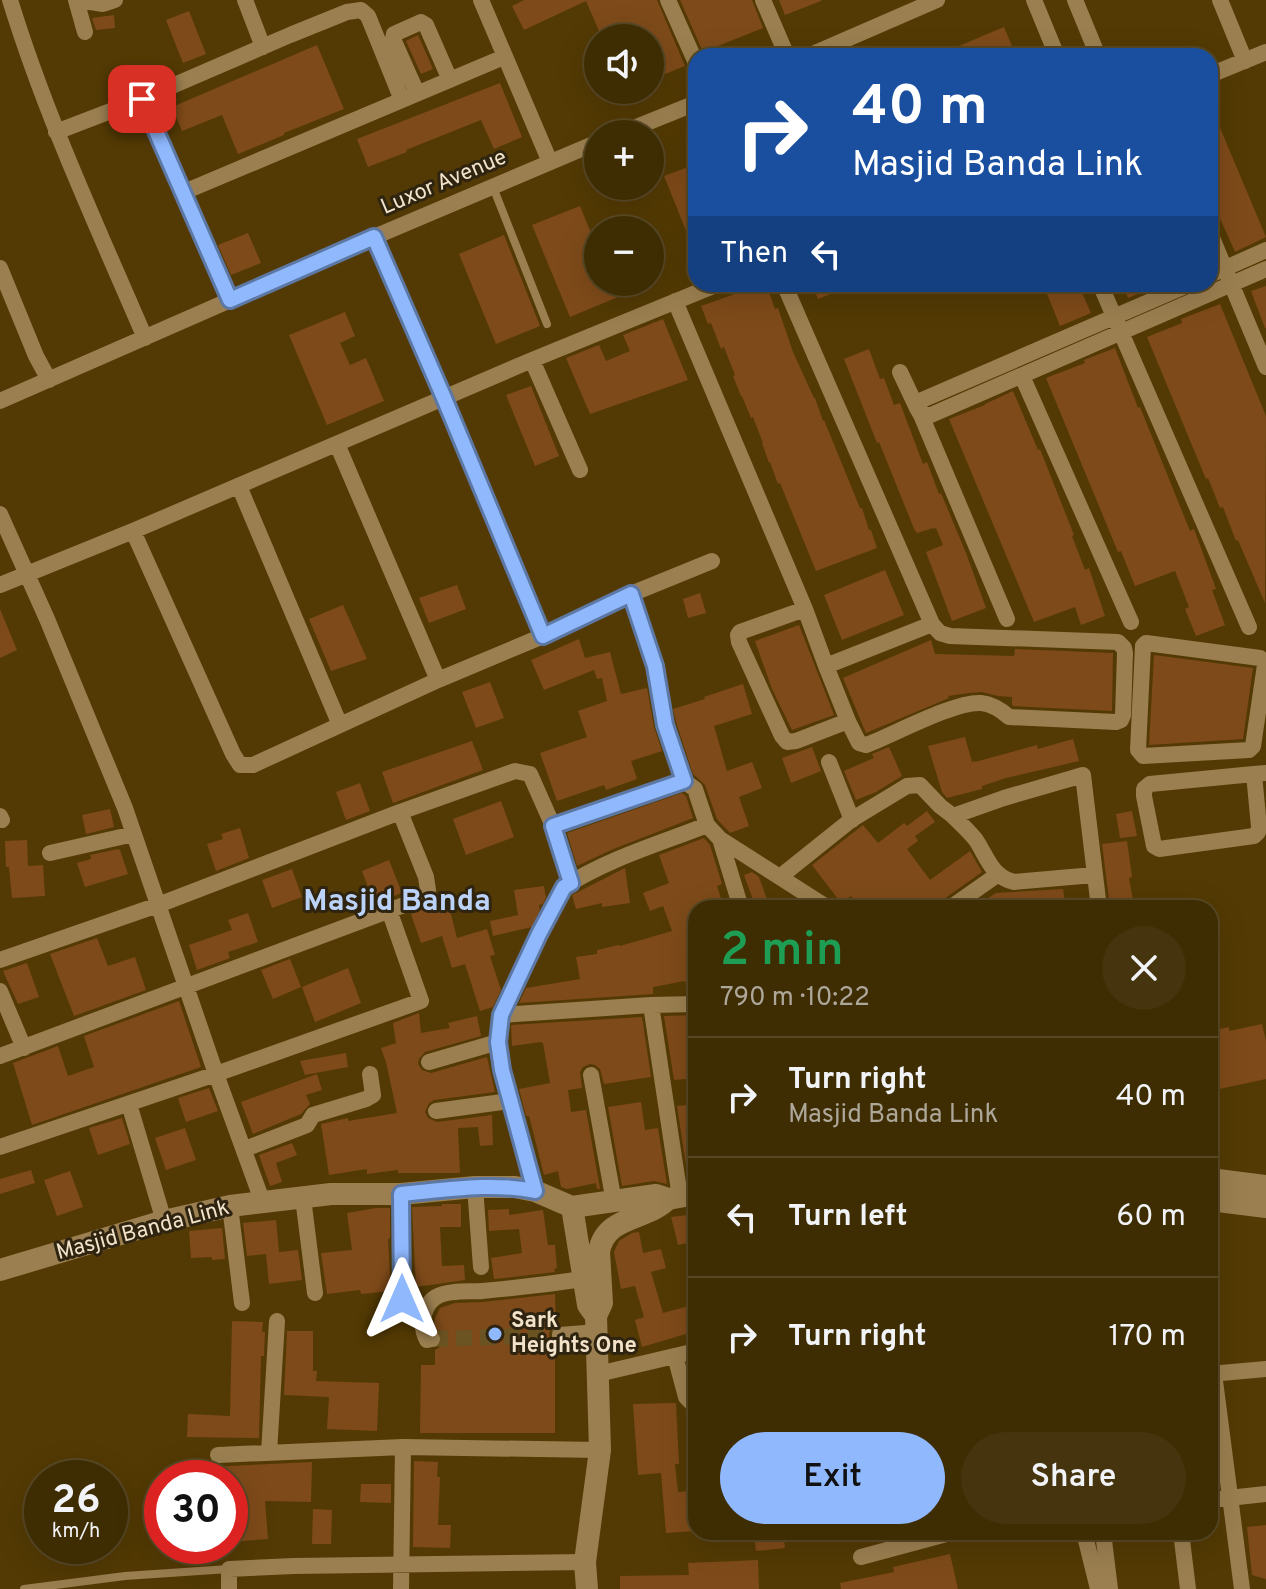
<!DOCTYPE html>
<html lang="en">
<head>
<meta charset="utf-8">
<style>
  :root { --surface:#3e2c03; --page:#45340d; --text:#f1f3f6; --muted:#ada79a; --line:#574825; --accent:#8fb8fd }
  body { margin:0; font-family:Overpass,sans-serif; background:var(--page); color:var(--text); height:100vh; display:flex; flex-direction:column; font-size:30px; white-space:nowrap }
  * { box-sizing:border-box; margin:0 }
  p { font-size:26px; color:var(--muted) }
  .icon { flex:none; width:44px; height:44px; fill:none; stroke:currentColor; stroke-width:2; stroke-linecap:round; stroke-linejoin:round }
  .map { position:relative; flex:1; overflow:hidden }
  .side { position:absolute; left:688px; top:900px; width:530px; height:640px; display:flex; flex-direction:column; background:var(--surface); border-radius:24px; box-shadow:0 8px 32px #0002,0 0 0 2px var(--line) }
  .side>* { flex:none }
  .banner { position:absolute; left:688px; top:48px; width:530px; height:244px; border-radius:24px; box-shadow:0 8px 32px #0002,0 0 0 2px var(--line); background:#1a4fa0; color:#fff; overflow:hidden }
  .tools { position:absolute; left:584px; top:24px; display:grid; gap:16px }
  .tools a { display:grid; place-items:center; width:80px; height:80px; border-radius:50%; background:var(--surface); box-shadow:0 8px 32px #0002,0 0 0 2px var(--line); font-size:40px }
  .speed { position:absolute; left:24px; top:1460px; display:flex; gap:16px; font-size:40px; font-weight:700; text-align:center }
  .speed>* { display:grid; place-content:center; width:104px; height:104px; border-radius:50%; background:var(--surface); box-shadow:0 8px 32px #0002,0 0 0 2px var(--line); line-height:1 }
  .speed small { font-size:20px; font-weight:400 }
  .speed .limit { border:12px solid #d22; background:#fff; color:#111 }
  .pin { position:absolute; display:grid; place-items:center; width:68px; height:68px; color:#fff; margin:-34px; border-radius:16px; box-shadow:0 4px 12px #0006 }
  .me { position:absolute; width:88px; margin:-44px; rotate:0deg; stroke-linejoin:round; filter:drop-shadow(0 0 6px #0008) }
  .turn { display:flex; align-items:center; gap:28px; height:168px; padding:0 32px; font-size:36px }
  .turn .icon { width:104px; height:104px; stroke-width:2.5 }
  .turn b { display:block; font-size:56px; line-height:68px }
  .then { display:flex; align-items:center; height:76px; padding:0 32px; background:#0003; gap:16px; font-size:30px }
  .round { display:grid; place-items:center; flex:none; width:84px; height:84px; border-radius:42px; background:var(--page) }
  .overview { display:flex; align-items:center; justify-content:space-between; height:136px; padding:0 32px }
  h1 { font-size:48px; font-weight:600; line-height:60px; color:#1e9e55 }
  .primary-button { display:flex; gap:16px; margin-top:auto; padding:16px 32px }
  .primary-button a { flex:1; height:92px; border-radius:48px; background:var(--accent); color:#111; font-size:32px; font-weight:600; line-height:92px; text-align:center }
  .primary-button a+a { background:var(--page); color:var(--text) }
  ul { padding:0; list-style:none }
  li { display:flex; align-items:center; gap:24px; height:120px; padding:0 32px; border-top:2px solid var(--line) }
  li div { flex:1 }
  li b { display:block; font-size:30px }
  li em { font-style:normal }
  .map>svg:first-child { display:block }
</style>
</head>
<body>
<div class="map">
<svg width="1266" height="1589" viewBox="0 0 1266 1589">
  <rect width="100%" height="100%" fill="#533a04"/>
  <path fill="#7e4a19" d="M524 0H657L685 66 650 80V38H602L586 1 524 30 512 6Z
    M680 0H752L763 28 703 52Z
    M779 0H821V1L785 15Z
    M189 11 206 54 183 63 166 20Z
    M114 15 115 28 96 30 92 18Z
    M1004 27 1016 56H935Z
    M418 35 433 69 421 74 406 41Z
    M317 45 344 109 284 133V135L238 154 222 115 182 131 172 107Z
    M500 83 522 137 494 149 481 120 406 150 407 152 368 167 357 139Z
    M1210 104 1266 237 1235 252 1210 196Z
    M696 164V253H695L664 176Z
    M580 206 598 250V282L647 283 616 295 618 297 570 317 532 225Z
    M248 233 261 263 231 275 218 245Z
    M504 235 540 326 496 344 459 254Z
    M763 284H766L775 309 778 308 793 352 814 398H815L823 421 824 420 860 508H862L869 530H871L877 548 816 571 780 483 778 484 770 462 769 463 762 443H763L753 417 751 418 742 396H741L733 376 735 375 724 347 721 349 711 323 708 324 701 306Z
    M812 284H853V285L818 299Z
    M1043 284H1078L1091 313 1060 326Z
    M1122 284H1161L1128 298Z
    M1266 286V328H1265L1251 291Z
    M1220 304 1266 416 1265 603 1238 540 1236 541 1223 507 1220 508 1208 478 1206 479 1147 337 1182 323 1181 319Z
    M345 312 355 336 340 343 350 365 366 358 384 401 327 425 289 335Z
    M663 319 688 380 590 414 566 358 599 345 606 361 630 351 623 335Z
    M1115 348 1138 408 1140 407 1190 531 1194 529 1216 589 1212 590 1225 625 1196 636 1185 609 1189 607 1175 571 1135 586 1121 551 1118 552 1046 378 1085 363 1084 360Z
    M869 349 880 379 884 378 894 405 900 403 923 464 927 462 939 494 941 493 966 553 986 608 952 621 926 552 943 545 936 528 933 529V528L917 533 916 531H915L879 442 877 443 844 359Z
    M531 386 559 456 535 466 506 395Z
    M1013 391 1038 450 1040 449 1074 535 1072 536 1085 570 1089 568 1105 616 1081 625 1075 607 1034 622 949 419 985 405V404Z
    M885 570 904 615 842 640 824 595Z
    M457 585 466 609 429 623 419 598Z
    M700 593 706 613 688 618 683 599Z
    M343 605 367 659 331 671 309 619Z
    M0 609 17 650 0 658Z
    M799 625 834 715 792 730 772 689 755 641Z
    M579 639 585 658 610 652 621 694 647 688 654 727 662 751 631 761 637 779 606 790 604 785 557 801 540 753 587 737 578 711 607 701 602 678 597 679 594 670 544 690 531 660Z
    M931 640 935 654 1014 656 1015 649 1113 653 1112 711 1013 706 1012 705V697L998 696 982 692 969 693 948 696 949 698 866 733 843 678Z
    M1154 655 1253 668 1243 739 1149 745Z
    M490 682 504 718 476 728 462 692Z
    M743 684 752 714 714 726 727 771 752 762 762 788 739 797 749 826 730 833 717 819 705 785 693 774 676 722 673 709 705 699 704 697Z
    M965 737 972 762 975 761V762L1037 745 1038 749 1073 739 1079 761 1006 778 982 786V789L947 798 942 792 928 746Z
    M472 741 483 770 393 803 382 772Z
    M812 747 821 771 791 783 782 758Z
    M889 747 902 776 876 792 856 800 844 771 874 758 872 754Z
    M360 783 370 811 346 820 336 792Z
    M682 793 686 796 693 818 611 850 577 866 567 833Z
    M501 801 514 837 466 855 453 819Z
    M110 809 114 827 86 834 82 815Z
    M927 811 935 822 915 836 918 841 907 849 930 880 970 851 982 872 944 899 939 908H860L851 896 841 903 812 865 863 825 878 843 904 823 907 826Z
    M1132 811 1137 836 1120 838 1116 814Z
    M240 828 249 858 216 871 207 844 223 839 221 834Z
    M704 838 710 845 722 884 717 886 723 905 713 908H696V954L694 955 696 965V993H688L685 981 653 987V994L519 1003 526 988 580 979 576 957 597 954V950L619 945 620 946 672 931 663 906 650 911 643 893 669 883 659 855Z
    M27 840 28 866 43 865 45 896 12 898 9 867H6L5 841Z
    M1127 841 1132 877 1129 878 1134 906 1110 908 1102 844Z
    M118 849 120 850 128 874 85 887 77 863 91 859 90 855Z
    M389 860 402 893 374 903 362 871Z
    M625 868 630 903 602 907V903L576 909 572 895Z
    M292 869 302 897 272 908 262 880Z
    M752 872 759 877 770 908H756L744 875Z
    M544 886 546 898 543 904 539 905 540 910 532 927 493 936 490 921 518 915 514 890Z
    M1063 889 1066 908H973L996 893Z
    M446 895 457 938 487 929 495 955 490 956 501 990 493 1007 480 1011 465 964 452 968 442 936 421 943 411 914 424 909 436 898Z
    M248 913 258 942 228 952 230 958 197 970 189 945 232 930 228 920Z
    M97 938 108 966 135 957 146 990 74 1016 50 954Z
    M290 959 301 987 273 999 261 970Z
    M27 963 39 997 18 1004 3 971Z
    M348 968 361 1003 315 1022 302 987Z
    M179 1001 201 1067 32 1125 13 1063 58 1046 68 1076 94 1067 84 1036Z
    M419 1013 421 1033 450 1028 448 1023 477 1016 481 1036 425 1052 419 1059 418 1064 422 1070 431 1073 487 1057 495 1092 434 1100 429 1103 425 1112 428 1118 437 1122 492 1115 493 1145 480 1146 478 1127 458 1128 460 1173H398V1170L367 1174V1169L329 1175 321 1124 348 1118V1121L397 1113 386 1062 381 1048 396 1043 393 1023Z
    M696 1015V1078L674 1080 664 1016Z
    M642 1017 651 1077 604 1084 600 1069 595 1065 590 1064 583 1067 580 1072 582 1088 568 1090 571 1112 586 1110 600 1189H597L596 1183 567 1189 561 1187 558 1171 544 1175 529 1116H526L519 1089 550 1083 543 1043 541 1042 512 1046 511 1025Z
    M1262 1024 1266 1041V1079L1210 1091V1031L1229 1027V1031Z
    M346 1053 348 1067 305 1075 300 1061Z
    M317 1074 322 1090 306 1095 310 1104 301 1114 253 1134 241 1102Z
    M209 1088 218 1111 186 1122 178 1098Z
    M641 1102 645 1130 658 1128 667 1184 654 1181 622 1186 608 1107Z
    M696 1104V1177L688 1178 677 1106Z
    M122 1118 130 1144 98 1155 89 1128Z
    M185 1128 196 1160 166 1170 155 1138Z
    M292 1143 297 1155 276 1163 282 1182 270 1186 259 1155Z
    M31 1170 35 1183 0 1194V1179Z
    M70 1171 83 1207 57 1216 44 1180Z
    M442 1204H461V1227H440L442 1266 464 1265 465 1280 416 1287 412 1207 442 1206Z
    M376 1208H390V1238L388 1239 391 1291 361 1294 360 1290 327 1294 321 1253 352 1250 347 1213Z
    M509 1209V1215L543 1210 548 1245H555L557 1268 554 1269 555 1272 494 1279 491 1258 522 1253 519 1229 489 1231 488 1210Z
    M696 1214V1241L678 1245 671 1217Z
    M276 1220 279 1252 298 1250 302 1280 269 1284 266 1254 247 1256 243 1223Z
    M222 1228 225 1259 212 1260V1257L191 1258 189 1231Z
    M639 1232 643 1253 661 1249 666 1268 651 1272 663 1313 696 1304V1331L642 1347 635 1320 644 1317 635 1286 621 1289 614 1252 619 1241 632 1233Z
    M555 1294 556 1325 550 1330 549 1335 551 1342 557 1345V1350L555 1351V1433H420L421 1365H435V1350L440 1347 443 1342 441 1332 434 1328 435 1318 440 1308 455 1303 483 1302Z
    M232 1321 263 1322 262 1332H265L264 1356H261L259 1438 187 1437 188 1414 230 1416Z
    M287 1331H313V1371H317L316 1381 379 1383 377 1431 327 1429 329 1397 284 1395Z
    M676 1403 679 1464H675L678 1492 689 1491V1495L696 1494V1531L666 1533 661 1473 638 1475 633 1404Z
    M414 1461 438 1462 437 1477H440L438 1525H451L450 1548 413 1547Z
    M312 1462 311 1502 265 1501 268 1539 230 1542V1478H190L189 1468Z
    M361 1484H391V1503L360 1502Z
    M313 1509 332 1510 331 1544H312Z
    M1266 1525V1579L1252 1575 1247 1527Z
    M771 1532H783L785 1548 756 1551 754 1534Z
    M950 1554 958 1589H841L840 1583 894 1572 893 1567Z
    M758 1560 759 1589H620V1576L689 1575 688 1563Z"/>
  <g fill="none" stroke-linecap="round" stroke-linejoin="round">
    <path stroke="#6b5322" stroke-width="16" stroke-dasharray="16 8" stroke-linecap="butt" d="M432 1339 560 1335"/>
    <path stroke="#9b7f50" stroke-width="8" d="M493 187 547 324
      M24 1589 125 1576 229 1569"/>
    <path stroke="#9b7f50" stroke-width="16" d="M10 0C46 117 97 226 145 338
      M76 0 85 32
      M78 0 103 4 115 0
      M245 0 263 47
      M481 0 550 162
      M668 0 696 63
      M763 0 787 56
      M1034 0 1057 56
      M1075 0 1098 56
      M1220 0 1245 61
      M808 56 937 0
      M1210 75 1266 52
      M417 93 393 39 394 34 421 22 426 25 450 80
      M402 100 368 16 361 10 347 12 290 35 142 99 184 192 504 57
      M56 132 142 99
      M619 134 696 103
      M184 192 230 300
      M1210 233 1266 367
      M374 237 444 398 543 636
      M0 268 36 356 49 380
      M1210 275 1266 250
      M784 284 932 624 940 633 950 636 1118 642 1124 648 1125 653 1123 715 1121 720 1116 722 1009 717C1001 710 992 704 981 703 955 701 893 735 866 745L859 743 848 721 796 741 787 742 782 736 739 642 738 635 740 632 805 609
      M1100 284 1249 627
      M1190 284 922 400 917 408 921 415H931L1266 269
      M675 301 805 609 826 666 932 624
      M532 360 580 470
      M900 372 917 408
      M1022 376 1131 622
      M0 401 374 237 598 142
      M921 415 1007 619
      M337 444 438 680
      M239 486 340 725
      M0 514 47 619 125 808 216 1074 263 1203
      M133 531 233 754 240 765H253L438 680 543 636 631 594 712 561
      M0 585 133 531 532 360 718 284
      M631 594 655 666 665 725 684 781 695 789 707 825 720 839 828 908
      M1265 665 1253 746 1249 750 1143 756 1138 750 1143 646 1146 643 1260 658 1266 665
      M826 666 848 721
      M829 762 852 820
      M1254 774 1259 827 1258 832 1254 836 1159 849 1154 846 1144 796V789L1150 784 1254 774 1266 773
      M0 816 2 820
      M553 826 571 883
      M720 839 741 908
      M50 853 134 834
      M1094 875 1014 882C992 877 987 857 976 840 969 831 961 824 953 816L1004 798 1083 775 1099 908
      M781 876 851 820 907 786 920 785 940 806 953 816
      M950 908 997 875
      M0 960 158 905 400 812 515 771 530 774 553 826 684 781
      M0 991 24 1048
      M651 1005 680 1197
      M501 1015 651 1005 696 1004
      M0 1056 420 899 428 890 426 877 400 812
      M429 1062 498 1042
      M591 1075 614 1202
      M129 1104 164 1221
      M436 1111 510 1101
      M0 1147 216 1074 421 1001 389 910
      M245 1149 307 1125 313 1115 366 1099 373 1095 370 1074
      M475 1187 481 1267
      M535 1191 502 1070 498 1042 501 1015 564 887C607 859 659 844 707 825
      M401 1194 402 1299
      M303 1198 315 1293
      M230 1206 242 1303
      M560 1335 598 1332
      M432 1339 427 1340C419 1326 423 1303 438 1296 450 1290 469 1292 482 1291 516 1288 550 1284 583 1279
      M675 1356 686 1397 695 1406 696 1417
      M1214 1373 1242 1589
      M598 1374 696 1351
      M1210 1374 1266 1369
      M269 1453 277 1321
      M218 1455 403 1447 600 1450
      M1210 1500 1266 1494
      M1084 1532 1098 1589
      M1103 1532 1110 1589
      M1181 1532 1188 1589
      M861 1557 954 1532
      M229 1589V1569L294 1566 585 1562
      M401 1589 403 1447"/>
    <path stroke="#9b7f50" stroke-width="22" d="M1210 1179 1266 1186
      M1210 1200 1266 1207
      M572 1207 588 1305 596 1316
      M0 1270 164 1221 230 1206 331 1194H401L475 1187H515L535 1191 572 1207 656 1195 668 1199 696 1194
      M587 1589 585 1562 600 1450 596 1316 602 1303 599 1252C605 1215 647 1221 668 1199"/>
  </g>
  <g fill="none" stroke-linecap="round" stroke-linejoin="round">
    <g stroke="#5d78a4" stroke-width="20">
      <path id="route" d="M142 99 230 300 374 237 444 398 543 636 631 594 655 666 665 725 684 781 553 826 571 883 564 887 539 934 501 1015 498 1042 502 1070 535 1191C491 1182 445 1190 401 1194L402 1299"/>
    </g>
    <use href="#route" stroke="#8fb8fd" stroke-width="14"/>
  </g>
  <circle fill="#8fb8fd" stroke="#2f2410" stroke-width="3" cx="495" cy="1334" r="8"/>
  <g text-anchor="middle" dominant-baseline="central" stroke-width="6" stroke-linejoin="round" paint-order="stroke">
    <g font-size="22" fill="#f2e3ca" stroke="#2f2410">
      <text transform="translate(444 183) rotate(-23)">Luxor Avenue</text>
      <text transform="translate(143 1231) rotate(-15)">Masjid Banda Link</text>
    </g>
    <g font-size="22" font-weight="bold" fill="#f2e3ca" stroke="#2f2410" text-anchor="start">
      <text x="511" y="1321">Sark<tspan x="511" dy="25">Heights One</tspan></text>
    </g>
    <g font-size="30" font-weight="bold" fill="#bbd3f9" stroke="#2f2410">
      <text x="397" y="902">Masjid Banda</text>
    </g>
  </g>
</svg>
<div class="tools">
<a><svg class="icon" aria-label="sound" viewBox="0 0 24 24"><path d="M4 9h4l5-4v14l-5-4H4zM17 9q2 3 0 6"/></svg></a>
<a>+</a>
<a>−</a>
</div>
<div class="speed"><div>26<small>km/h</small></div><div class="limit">30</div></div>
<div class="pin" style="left:142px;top:99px;background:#d93025"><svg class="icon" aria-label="arrive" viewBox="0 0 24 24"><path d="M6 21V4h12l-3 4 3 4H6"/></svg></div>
<svg class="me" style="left:402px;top:1299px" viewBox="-20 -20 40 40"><path d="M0-17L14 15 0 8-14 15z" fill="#8fb8fd" stroke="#fff" stroke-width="4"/></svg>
<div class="banner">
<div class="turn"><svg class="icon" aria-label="right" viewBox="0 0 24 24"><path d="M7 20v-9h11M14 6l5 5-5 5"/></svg><div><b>40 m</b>Masjid Banda Link</div></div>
<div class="then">Then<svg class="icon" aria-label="left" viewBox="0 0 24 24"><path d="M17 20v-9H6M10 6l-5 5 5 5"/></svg></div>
</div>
<section class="side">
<div class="overview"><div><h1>2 min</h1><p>790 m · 10:22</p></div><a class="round"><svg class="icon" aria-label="close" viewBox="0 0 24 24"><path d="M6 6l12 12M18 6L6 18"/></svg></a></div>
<ul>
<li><svg class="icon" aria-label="right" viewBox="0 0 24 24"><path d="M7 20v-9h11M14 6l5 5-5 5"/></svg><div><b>Turn right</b><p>Masjid Banda Link</p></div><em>40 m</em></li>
<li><svg class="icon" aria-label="left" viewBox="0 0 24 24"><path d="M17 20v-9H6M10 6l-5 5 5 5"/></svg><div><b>Turn left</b></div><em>60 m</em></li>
<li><svg class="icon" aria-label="right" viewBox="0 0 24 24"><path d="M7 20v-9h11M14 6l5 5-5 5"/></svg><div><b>Turn right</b></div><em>170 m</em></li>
</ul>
<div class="primary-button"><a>Exit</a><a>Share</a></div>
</section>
</div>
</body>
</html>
